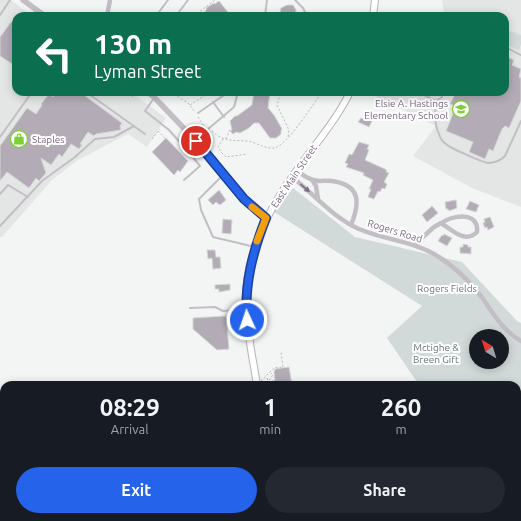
<!DOCTYPE html>
<html lang="en">
<head>
<meta charset="utf-8">
<style>
  :root { --surface:#171b24; --page:#242831; --text:#f1f3f6; --muted:#9ea1a6; --accent:#2563eb }
  body { margin:0; font-family:Ubuntu,sans-serif; background:var(--page); color:var(--text); height:100vh; display:flex; flex-direction:column; font-size:15px; white-space:nowrap }
  * { box-sizing:border-box; margin:0 }
  p { font-size:13px; color:var(--muted) }
  .icon { flex:none; width:22px; height:22px; fill:none; stroke:currentColor; stroke-width:2; stroke-linecap:round; stroke-linejoin:round }
  .map { position:relative; flex:1; overflow:hidden }
  .side { position:absolute; left:0px; top:381px; width:521px; height:140px; display:flex; flex-direction:column; background:var(--surface); border-radius:12px 12px 0 0; box-shadow:0 2px 10px #0003 }
  .side>* { flex:none }
  .banner { position:absolute; left:12px; top:12px; width:497px; height:84px; border-radius:12px; box-shadow:0 2px 10px #0003; background:#0b6e4f; color:#fff; overflow:hidden }
  .needle { width:26px; rotate:322deg }
  .tools { position:absolute; left:469px; top:329px; display:grid; gap:8px }
  .tools a { display:grid; place-items:center; width:40px; height:40px; border-radius:50%; background:var(--surface); box-shadow:0 2px 10px #0003; font-size:20px }
  .pin { position:absolute; display:grid; place-items:center; width:34px; height:34px; color:#fff; margin:-17px; border:2px solid #fff; border-radius:50%; box-shadow:0 1px 4px #0007 }
  .me { position:absolute; width:44px; margin:-22px; rotate:357deg; stroke-linejoin:round; filter:drop-shadow(0 0 3px #0008) }
  .turn { display:flex; align-items:center; gap:14px; height:84px; padding:0 16px; font-size:18px }
  .turn .icon { width:52px; height:52px; stroke-width:2.5 }
  .turn b { display:block; font-size:28px; line-height:34px }
  .eta { display:flex; justify-content:space-evenly; align-items:center; height:68px; text-align:center }
  .eta b { font-size:24px; font-weight:700; line-height:28px }
  .cta { display:flex; gap:8px; margin-top:auto; padding:8px 16px }
  .cta a { flex:1; height:46px; border-radius:24px; background:var(--accent); color:#fff; font-size:16px; font-weight:700; line-height:46px; text-align:center }
  .cta a+a { background:var(--page); color:var(--text) }
  .map>svg:first-child { display:block }
</style>
</head>
<body>
<div class="map">
<svg width="521" height="521" viewBox="0 0 521 521">
  <rect width="100%" height="100%" fill="#f2f5f3"/>
  <path fill="#e4e6e5" d="M0 0H11L32 16H16V92H131L166 118 147 147 128 134 78 160 52 180 2 237H0Z
    M442 0H521V207L472 188 413 156 436 126 367 92H505V16H385L444 14Z"/>
  <path fill="#d1d9d9" fill-rule="evenodd" d="M510 31 521 35V44L519 50 505 44Z
    M293 188 355 237 462 262 517 321 521 323V503L517 499V385H419L387 338 422 306 274 212ZM476 336H502V362H476Z"/>
  <g fill="none" stroke-linecap="round" stroke-linejoin="round">
    <path stroke="#c6bfcb" stroke-width="1.5" d="M517 446 521 449
      M215 517 225 521
      M291 518 298 517
      M103 521 104 517"/>
  </g>
  <path fill="#b3acb7" stroke="#d4d6d5" d="M219 1 231 16H208L205 11 207 9 206 8 214 3 215 4Z
    M287 5H293L296 10 295 16H279L281 8Z
    M11 22 16 26V64L13 62 12 64 0 56V37Z
    M505 56 514 60 512 65 521 69 519 77 521 78V101L509 128 505 126 502 129 493 151 489 149 485 159 469 152 473 142 446 131 456 106 450 104 456 92H505Z
    M61 92 67 95 69 92H80L122 123 120 126 121 130 96 134 94 136 88 132 80 144 82 145 79 149 71 144 62 157 59 154 51 165 41 158 46 173 39 181 36 178 29 188 7 172 0 181V146L27 108 36 114 42 105 41 104 49 94 53 97 55 93 58 96Z
    M254 92H270L268 108 274 115 282 129 281 130V134L276 138H270L259 123H254L249 128 240 133 236 132 233 134 230 131 232 130 230 121 235 116H237L252 105Z
    M361 118 372 121 369 127 358 122Z
    M166 138 188 161 180 172 178 170 174 175 152 152Z
    M359 142 369 145 367 149 369 150 365 160 387 170 386 172 389 173 384 182 387 184 385 189 382 188 380 192 378 191 374 199 368 197 371 189H369L373 180 363 175 364 173 346 167 348 164 345 163 349 154 352 155Z
    M219 190 226 200 220 205 216 202 213 205 208 200Z
    M456 200 457 208 449 211 448 209H446L445 202Z
    M470 201 479 205 476 212 466 209Z
    M432 206 438 213 427 222 422 215Z
    M490 217 494 227 488 230 487 227 485 228 483 223 485 222 484 219Z
    M223 219 232 220 231 234 222 233Z
    M444 234 452 238 447 246 438 241 442 235 443 236Z
    M463 244 468 245V247H471V254L460 253V247H463Z
    M207 250H215L216 257H220L221 268 213 269 212 258 208 259Z
    M230 284V290L219 292V289H215V285Z
    M226 316 229 349 217 350 193 329V318Z
    M289 367 292 385H272V381L275 380 274 372 275 369Z"/>
  <g fill="none" stroke-linecap="round" stroke-linejoin="round">
    <g stroke="#b9b3bb" stroke-width="8">
      <path id="secondary" d="M373 16 375 0
        M257 385C253 359 247 333 246 307 244 257 268 209 297 170 315 144 336 121 350 92
        M283 517 284 521"/>
    </g>
    <path stroke="#bab6bb" stroke-width="1" stroke-dasharray="2 2" stroke-linecap="butt" d="M194 16 215 0
      M171 92 189 104 195 112
      M285 92 279 98 277 105 289 130 288 137
      M132 97 135 94
      M190 105 210 92
      M198 117 204 126
      M158 131 165 138
      M212 131C223 142 233 140 247 141 256 142 264 149 274 148 286 147 314 103 322 92
      M152 139 160 129
      M223 139 218 147 222 153 226 157 247 154
      M226 139 230 129
      M267 378 269 385
      M269 380 273 375 271 373
      M261 381 274 368 283 367 281 351"/>
    <path stroke="#c3bec5" stroke-width="2" d="M295 0 303 8 307 16
      M0 15 10 0
      M156 16 168 0
      M176 16 188 0
      M265 16 267 0
      M505 47 521 55
      M86 92 145 134
      M418 92 436 101
      M443 92 442 97 436 101C435 112 434 124 439 134 440 138 443 142 446 144 450 148 482 162 488 163 494 163 501 160 505 156L521 121
      M154 98 145 111 169 130 187 150 207 130 234 107 238 92
      M213 102 224 117
      M198 113 227 93
      M0 137 32 92
      M223 175 199 199 201 210 213 237 255 247
      M184 180 200 166 187 150
      M0 194 8 185 28 197
      M0 226 42 181 75 157 95 139 114 137 134 126
      M190 308 215 307 223 311 245 309"/>
    <path stroke="#c3bec5" stroke-width="4.5" d="M107 16 110 0
      M296 170C301 174 307 178 313 180 319 182 325 180 332 181 361 185 360 203 351 225
      M292 177C314 194 332 217 359 229 384 240 415 241 439 257 455 267 469 281 481 296 493 313 502 330 521 341
      M312 180 316 186 318 199
      M414 245 434 227 441 223C452 230 465 244 477 232 479 211 453 215 441 223
      M415 521 426 517"/>
    <path stroke="#c3bec5" stroke-width="5.5" d="M23 0 45 16
      M147 92 154 97 196 141 244 199 266 218"/>
    <use href="#secondary" stroke="#fff" stroke-width="6"/>
  </g>
  <defs><path id="oneway-solid" d="M-6-.8H1V-3.2L6.5 0L1 3.2V.8H-6Z"/></defs>
  <use fill="#7d6b82" href="#oneway-solid" transform="translate(305 188) rotate(41)"/>
  <g fill="none" stroke-linecap="round" stroke-linejoin="round">
    <g stroke="#184099" stroke-width="10">
      <path id="route" d="M196 141 244 199 266 218C253 251 244 284 247 320"/>
    </g>
    <use href="#route" stroke="#2563eb" stroke-width="7"/>
    <path stroke="#f59e0b" stroke-width="7" d="M252 207 266 218 257 241"/>
  </g>
  <defs>
    <g id="school-ring" transform="scale(0.9)"><circle r="9.5" fill="#fff" stroke="#7dcf38" stroke-width="1.5"/><path d="M0-5L7-2L0 1L-7-2ZM-4 1L0 2.5L4 1V4Q0 6-4 4Z" fill="#7dcf38"/></g>
    <g id="shop-ring" transform="scale(0.9)"><circle r="9.5" fill="#fff" stroke="#7dcf38" stroke-width="1.5"/><path d="M-5-2.5h2.3a2.7 3.5 0 0 1 5.4 0H5L5.5 6h-11ZM-1.5-2.5h3a1.5 2.3 0 0 0-3 0Z" fill="#7dcf38"/></g>
  </defs>
  <g fill-rule="evenodd">
    <use href="#school-ring" x="461" y="109"/>
    <use href="#shop-ring" x="19" y="139"/>
  </g>
  <g text-anchor="middle" dominant-baseline="central" stroke-width="4" stroke-linejoin="round" paint-order="stroke">
    <g font-size="10" fill="#79677f" stroke="#fff" text-anchor="end">
      <text x="448" y="103">Elsie A. Hastings<tspan x="448" dy="12">Elementary School</tspan></text>
      <text x="32" y="139" text-anchor="start">Staples</text>
    </g>
    <g font-size="10" fill="#79677f" stroke="#fff">
      <text transform="translate(294 176) rotate(-56)">East Main Street</text>
      <text transform="translate(395 231) rotate(17)">Rogers Road</text>
    </g>
    <g font-size="10" fill="#657577" stroke="#fff">
      <text x="447" y="288">Rogers Fields</text>
      <text x="436" y="347">Mctighe &amp;<tspan x="436" dy="12">Breen Gift</tspan></text>
    </g>
  </g>
</svg>
<div class="tools">
<a><svg class="needle" viewBox="-14 -14 28 28"><path d="M0-13l5 13h-10z" fill="#e53935"/><path d="M0 13l5-13h-10z" fill="#9ea1a6"/></svg></a>
</div>
<div class="pin" style="left:196px;top:141px;background:#d93025"><svg class="icon" aria-label="arrive" viewBox="0 0 24 24"><path d="M6 21V4h12l-3 4 3 4H6"/></svg></div>
<svg class="me" style="left:247px;top:320px" viewBox="-20 -20 40 40"><circle r="17" fill="#2563eb" stroke="#fff" stroke-width="3"/><path d="M0-11L8 9 0 5-8 9z" fill="#fff"/></svg>
<div class="banner">
<div class="turn"><svg class="icon" aria-label="left" viewBox="0 0 24 24"><path d="M17 20v-9H6M10 6l-5 5 5 5"/></svg><div><b>130 m</b>Lyman Street</div></div>
</div>
<section class="side">
<div class="eta">
<div><b>08:29</b><p>Arrival</p></div>
<div><b>1</b><p>min</p></div>
<div><b>260</b><p>m</p></div>
</div>
<div class="cta"><a>Exit</a><a>Share</a></div>
</section>
</div>
</body>
</html>
